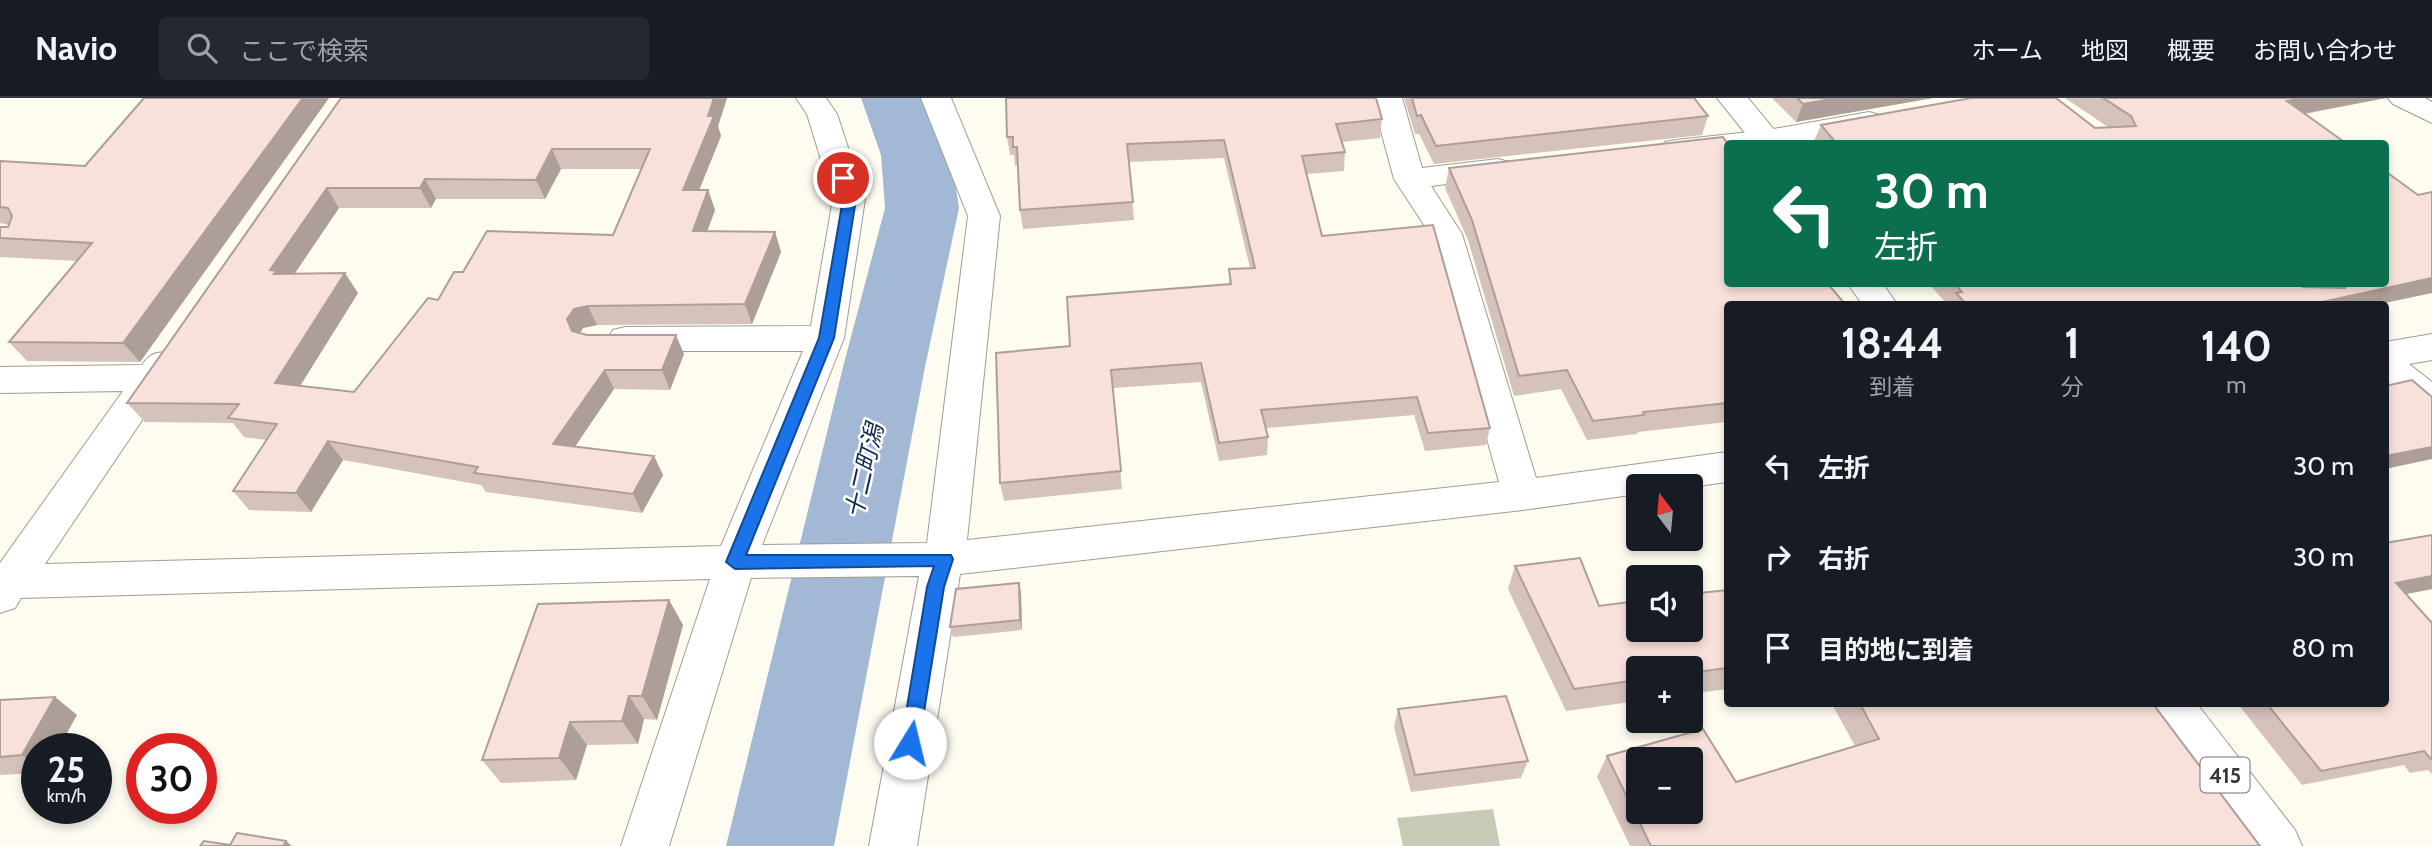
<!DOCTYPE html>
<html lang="ja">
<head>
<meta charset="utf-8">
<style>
  :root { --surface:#171b24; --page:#242831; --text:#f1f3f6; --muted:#9ea1a6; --line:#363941 }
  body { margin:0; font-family:Cabin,"Noto Sans JP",sans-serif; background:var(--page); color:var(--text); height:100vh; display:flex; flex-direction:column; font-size:26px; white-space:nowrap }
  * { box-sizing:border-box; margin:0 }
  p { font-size:23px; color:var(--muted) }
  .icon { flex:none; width:38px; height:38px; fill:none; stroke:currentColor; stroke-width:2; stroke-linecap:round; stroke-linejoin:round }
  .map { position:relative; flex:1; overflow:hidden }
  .details { position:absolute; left:1724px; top:203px; width:665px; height:406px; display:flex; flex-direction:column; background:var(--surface); border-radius:7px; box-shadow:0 4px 10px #0003 }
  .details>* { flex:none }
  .guide { position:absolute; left:1724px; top:42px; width:665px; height:147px; border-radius:7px; box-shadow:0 4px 10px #0003; background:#0b6e4f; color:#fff; overflow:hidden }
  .needle { width:46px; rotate:344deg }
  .tools { position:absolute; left:1626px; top:376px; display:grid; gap:14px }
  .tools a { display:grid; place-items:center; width:77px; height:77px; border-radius:7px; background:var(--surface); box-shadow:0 4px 10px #0003; font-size:35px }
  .speed { position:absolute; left:21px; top:635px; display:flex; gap:14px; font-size:35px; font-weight:700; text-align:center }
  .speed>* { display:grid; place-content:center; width:91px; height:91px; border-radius:50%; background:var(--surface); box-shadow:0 4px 10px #0003; line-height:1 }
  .speed small { font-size:18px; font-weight:400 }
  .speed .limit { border:10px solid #d22; background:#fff; color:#111 }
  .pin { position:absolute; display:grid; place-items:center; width:60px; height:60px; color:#fff; margin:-30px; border:4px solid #fff; border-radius:50%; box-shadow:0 2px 7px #0007 }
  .me { position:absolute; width:77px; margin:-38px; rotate:9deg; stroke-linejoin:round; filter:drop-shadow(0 0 5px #0008) }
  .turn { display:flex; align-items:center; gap:24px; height:147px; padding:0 35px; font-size:32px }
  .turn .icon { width:91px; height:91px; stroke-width:2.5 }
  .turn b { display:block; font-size:49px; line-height:60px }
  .eta { display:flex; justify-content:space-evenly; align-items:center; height:119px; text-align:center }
  .eta b { font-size:42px; font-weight:700; line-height:49px }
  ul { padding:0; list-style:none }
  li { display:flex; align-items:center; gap:21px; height:91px; padding:0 35px }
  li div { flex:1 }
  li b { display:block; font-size:26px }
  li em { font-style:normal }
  header { display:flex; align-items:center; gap:42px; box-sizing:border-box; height:98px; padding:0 35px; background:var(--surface); border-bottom:2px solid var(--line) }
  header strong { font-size:33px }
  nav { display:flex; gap:38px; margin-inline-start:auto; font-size:24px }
  .search { width:490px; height:63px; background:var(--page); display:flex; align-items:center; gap:18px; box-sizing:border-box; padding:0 24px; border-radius:7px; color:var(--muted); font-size:26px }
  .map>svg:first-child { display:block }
</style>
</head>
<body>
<header>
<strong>Navio</strong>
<div class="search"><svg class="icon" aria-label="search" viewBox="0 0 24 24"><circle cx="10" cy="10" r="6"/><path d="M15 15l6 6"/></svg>ここで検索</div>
<nav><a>ホーム</a><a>地図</a><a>概要</a><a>お問い合わせ</a></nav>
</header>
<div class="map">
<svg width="2432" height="748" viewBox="0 0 2432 748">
  <rect width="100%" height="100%" fill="#fefcf1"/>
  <path fill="#c7cbb6" d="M1493 711 1500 748H1403L1397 720Z"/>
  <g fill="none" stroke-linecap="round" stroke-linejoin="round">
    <path fill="#a3b8d4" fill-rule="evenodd" d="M861 0H929L951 57 959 110 925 269 834 748H726L843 269 885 110 881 57Z"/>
    <g stroke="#a09d91" stroke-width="2">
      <path id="minor" d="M796 0H826L837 16 865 101 844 240 762 447 927 445 968 118 921 0H951L1000 118 967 442 1499 384 1430 136 1394 81 1372 0H1402L1422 70 1498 61 1509 64 1514 71 1509 78 1431 88 1462 136 1536 380 1727 354V384L1690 389 1638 388V396L1523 412 960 476 917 748H869L919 478 751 480 669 748H621L710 481 21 500 15 510 0 515V465L123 293 0 295V269L142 267C151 254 159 252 175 257L180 266 45 466 721 448 803 253H625L613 250 607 241 613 232 625 229 811 228 833 101 807 16Z
        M2388 0H2425L2432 4V25L2393 6Z
        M1869 14 1880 17 1884 23 1880 29 1795 46H1727V55L1676 60 1665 58 1661 51 1665 44 1676 42 1768 32Z
        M2432 236V262L2409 266 2432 284V318L2419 314 2385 286V244Z"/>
    </g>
    <g stroke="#a09d91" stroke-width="2">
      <path id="highway" d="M1717 0H1748L1786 46H1754Z
        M1848 186H1883L1897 206H1862Z
        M2149 606H2197L2295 732 2302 748H2250L2155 620Z"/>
    </g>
    <use href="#minor" fill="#fff" fill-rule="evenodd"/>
    <use href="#highway" fill="#fff" fill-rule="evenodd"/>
  </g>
  <path fill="#d6c2bc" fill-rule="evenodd" d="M144 0H329L140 264 27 263 9 244 77 163 0 159V129H8L9 127 0 125V63L85 68Z
    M341 0H727L718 28 721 38 699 92H708L715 112 707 133 775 134 781 154 752 226 597 227 583 230 580 235 684 256 670 292 614 291 575 348 654 358 663 377 642 415 486 394 481 387 343 362 311 414 249 412 233 393 266 342 244 339 233 325 145 324 127 305ZM561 71H642L613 137 463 174 354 294 300 288 358 195 294 176 339 110H431L436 101H545Z
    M1404 0H1694L1708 18 1702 37 1434 66 1419 36H1415Z
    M1772 0H1933L1796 24Z
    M2065 0H2386L2305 16 2347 46 1813 45 1821 27 2108 29Z
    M1382 21 1380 40 1342 44 1345 54 1344 73 1306 76 1322 138 1490 330 1486 347 1425 353 1414 317 1266 330 1268 339 1267 357 1219 363 1201 284 1113 290 1122 391 1004 403 1000 385 1070 248 1229 186V171L1250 170 1224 60 1129 64 1134 122 1023 131 1020 112 1018 67 1015 68 1014 57H1010L1007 39Z
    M1449 70 1727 206V324L1638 334 1637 336 1587 342 1561 291 1514 298 1468 142 1445 90Z
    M1929 186H2300L2303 189 2315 190 2311 186H2385L2380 206H1947Z
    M2432 437V491L2405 496 2432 525V676L2428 672 2410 675 2404 667 2302 687 2238 606H2385V445Z
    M1515 468 1599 508 1727 492V591L1690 596V570H1638V603L1566 613 1508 491Z
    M1019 485 1021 495 1022 532 953 539 950 529Z
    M669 502 683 527 657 622 644 621 638 646 587 647 576 682 501 685 482 662Z
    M55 599 77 617 37 651V675L0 677V602Z
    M1832 606H2153L2260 748H1630L1597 679 1607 658 1736 684 1855 648Z
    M1398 611 1528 663 1521 680 1411 694 1394 629Z"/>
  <path fill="#ae9e99" d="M303 0H329L140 264 123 245Z
    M714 0H727L718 28 721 38 691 112 683 92Z
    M1837 0H1933L1796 24 1803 6Z
    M2303 0H2386L2274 21 2287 3Z
    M552 51 561 71 545 101 536 82Z
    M425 81 436 101 431 110 420 90Z
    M327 90 339 110 287 187 270 172Z
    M708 92 715 112 700 153 693 133Z
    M775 134 781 154 752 226 745 206Z
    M345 175 358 195 290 304 275 285Z
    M2432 180V195L2380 206H2312Z
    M588 208 597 227 583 230 577 241 582 252 567 221 574 211Z
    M676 237 684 256 670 292 662 272Z
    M605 272 614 291 564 365 553 346Z
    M328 343 343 362 311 414 296 395Z
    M2432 349V361L2385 371V358Z
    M654 358 663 377 642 415 633 396Z
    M2432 478V491L2385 500 2396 485Z
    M1019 485 1021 495 1022 532 1020 522Z
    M669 502 683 527 657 622 642 598Z
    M629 598 644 621 638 646 622 623Z
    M55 599 77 617 58 651H37V668L22 657Z
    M570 624 587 647 576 682 559 660Z
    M286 743 292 748H283Z"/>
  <path fill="#f9e1db" stroke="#ae9e99" stroke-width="2" fill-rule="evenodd" d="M144 0H303L123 245 9 244 92 145 0 140V129H8L12 118 8 110 0 109V63L85 68Z
    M341 0H714L708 18H714L683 92H708L693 133 775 134 745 206 588 208 574 211 567 221 572 233 587 237H676L662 272H605L553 346 654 358 633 396 474 375 478 369 328 343 296 395 233 393 277 326 228 320 239 306 127 305ZM552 51H650L613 137 487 133 463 174H454L438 202 428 200 354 294 275 285 345 175 274 176 277 173 270 172 327 90H420L425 81 536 82Z
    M1006 0H1376L1382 21 1336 26 1345 54 1302 58 1322 138 1433 127 1490 330 1428 335 1417 299 1261 312 1268 339 1219 345 1201 265 1111 272 1121 373 1000 385 996 255 1070 248 1067 199 1231 186 1229 171 1255 170 1224 42 1127 46 1133 104 1020 112 1017 49H1013V39H1007Z
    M1412 0H1694L1708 18 1436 48 1421 17 1417 18Z
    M1797 0H1837L1803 6Z
    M1971 0H2056L2095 30 2136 28 2131 18 2103 0H2303L2287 3 2347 46H1837L1821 27Z
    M1723 39 1728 46 1727 186H1828L1845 206H1727V305L1643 314 1644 317 1593 323 1567 272 1519 278 1472 122 1449 70Z
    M2385 73 2418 97 2432 94V180L2313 206H1966L1956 195 1962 194 1955 186H2300L2303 189 2345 190 2347 187 2345 186H2385Z
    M2412 282 2432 299V349L2385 358V288Z
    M2432 437V478L2396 485 2432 525V660L2431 661 2424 653 2321 673 2267 606H2385V445Z
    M1580 460 1599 508 1638 503V532H1690V496L1727 492V570L1690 575V570H1638V582L1574 591 1515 468Z
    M1019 485 1020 522 950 529 956 491Z
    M669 502 642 598H629L622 623 570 624 559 660 482 662 538 506Z
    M1506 598 1528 663 1415 677 1398 611Z
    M55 599 22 657 0 659V602Z
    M1860 606H2153L2260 748H1651L1607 658 1703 631 1736 684 1879 641ZM1638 662H1690V714H1638Z
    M237 735 286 743 283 748H200L204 743 230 747Z"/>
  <path fill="#1a73e8" stroke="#114b97" stroke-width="2" d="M843 76 849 80 856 101 834 240 746 457H951L953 461 944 489 919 645 916 650 910 653 903 650 901 645 927 489 934 468 735 471 726 464 819 240 843 101 836 80Z"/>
  <g text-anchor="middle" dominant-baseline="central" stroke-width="5" stroke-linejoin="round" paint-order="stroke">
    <rect fill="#fff" stroke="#747370" stroke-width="2" x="2200.5" y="659.5" width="49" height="35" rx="5"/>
    <g font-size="21" font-weight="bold" fill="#383732">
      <text x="2225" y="677">415</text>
    </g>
    <g font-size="24" font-style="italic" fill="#0b294e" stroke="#fff">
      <text transform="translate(864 373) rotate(-77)">十二町潟</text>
    </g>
  </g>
</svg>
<div class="tools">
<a><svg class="needle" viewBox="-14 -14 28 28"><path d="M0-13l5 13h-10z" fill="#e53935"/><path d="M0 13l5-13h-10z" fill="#9ea1a6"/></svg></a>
<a><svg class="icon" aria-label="sound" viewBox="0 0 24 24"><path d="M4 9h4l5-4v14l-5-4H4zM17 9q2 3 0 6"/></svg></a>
<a>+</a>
<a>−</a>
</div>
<div class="speed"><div>25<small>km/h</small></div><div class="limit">30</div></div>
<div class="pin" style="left:843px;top:80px;background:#d93025"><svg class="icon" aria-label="arrive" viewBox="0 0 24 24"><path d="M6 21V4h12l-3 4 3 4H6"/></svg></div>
<svg class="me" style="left:910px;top:645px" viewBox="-20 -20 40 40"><circle r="19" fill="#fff"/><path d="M0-13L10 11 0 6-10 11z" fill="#1a73e8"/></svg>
<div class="guide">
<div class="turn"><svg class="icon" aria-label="left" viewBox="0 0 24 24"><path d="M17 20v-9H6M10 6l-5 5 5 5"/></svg><div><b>30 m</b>左折</div></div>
</div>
<section class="details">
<div class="eta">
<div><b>18:44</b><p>到着</p></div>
<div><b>1</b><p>分</p></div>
<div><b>140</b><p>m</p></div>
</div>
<ul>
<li><svg class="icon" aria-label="left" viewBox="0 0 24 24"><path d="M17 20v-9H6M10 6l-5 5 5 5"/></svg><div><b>左折</b></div><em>30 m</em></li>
<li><svg class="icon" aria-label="right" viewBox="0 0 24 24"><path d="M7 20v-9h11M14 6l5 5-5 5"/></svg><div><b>右折</b></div><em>30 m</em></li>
<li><svg class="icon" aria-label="arrive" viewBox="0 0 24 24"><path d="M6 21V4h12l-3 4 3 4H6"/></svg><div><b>目的地に到着</b></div><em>80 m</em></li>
</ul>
</section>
</div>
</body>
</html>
